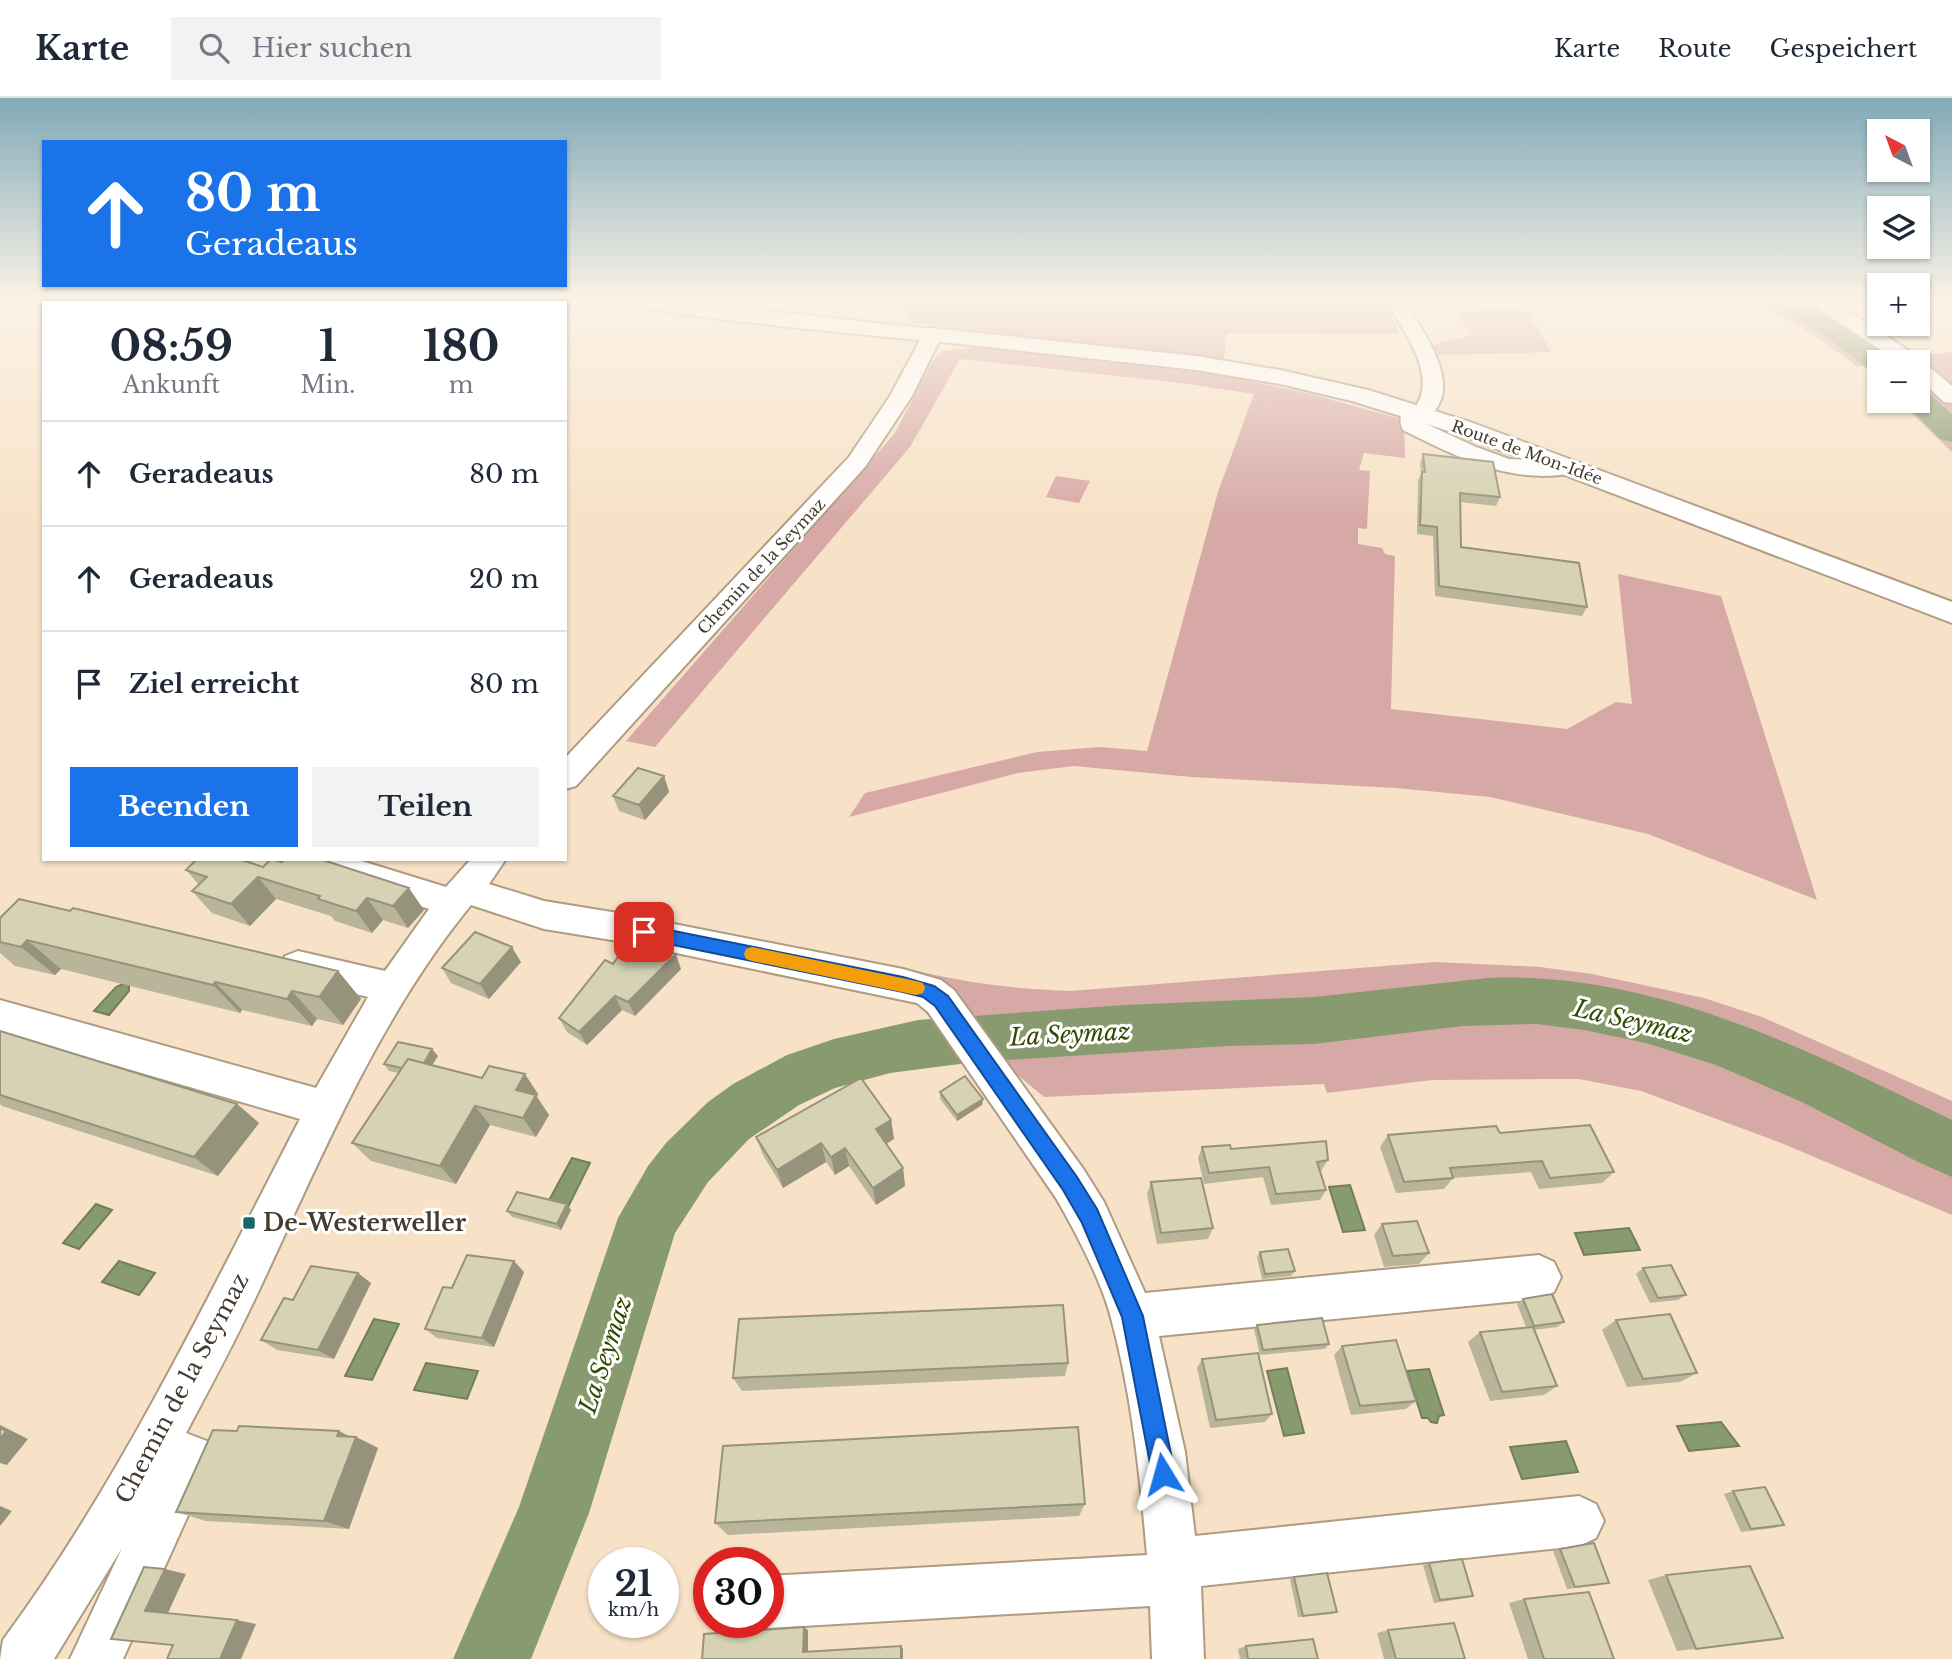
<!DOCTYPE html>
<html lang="de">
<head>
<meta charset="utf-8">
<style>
  :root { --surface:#fff; --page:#f2f2f3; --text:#1f2937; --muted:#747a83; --line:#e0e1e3; --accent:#1a73e8 }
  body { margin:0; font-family:"Libre Baskerville",serif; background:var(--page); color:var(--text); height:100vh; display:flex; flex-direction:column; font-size:26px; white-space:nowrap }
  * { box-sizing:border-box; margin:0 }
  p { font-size:23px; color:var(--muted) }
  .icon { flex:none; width:38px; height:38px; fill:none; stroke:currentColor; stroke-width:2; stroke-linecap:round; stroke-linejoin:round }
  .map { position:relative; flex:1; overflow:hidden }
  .panel { position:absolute; left:42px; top:203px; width:525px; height:560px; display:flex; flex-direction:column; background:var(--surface); border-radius:0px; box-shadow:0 2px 5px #0004 }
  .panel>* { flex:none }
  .banner { position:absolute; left:42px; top:42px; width:525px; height:147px; border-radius:0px; box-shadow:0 2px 5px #0004; background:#1a73e8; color:#fff; overflow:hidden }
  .needle { width:46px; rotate:319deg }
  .tools { position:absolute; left:1867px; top:21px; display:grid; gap:14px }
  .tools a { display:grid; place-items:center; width:63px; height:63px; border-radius:0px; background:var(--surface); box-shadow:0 2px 5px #0004; font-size:35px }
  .speed { position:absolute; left:588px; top:1449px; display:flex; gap:14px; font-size:35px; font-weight:700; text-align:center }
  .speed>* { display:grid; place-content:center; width:91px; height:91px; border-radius:50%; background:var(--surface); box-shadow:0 2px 5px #0004; line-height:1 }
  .speed small { font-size:18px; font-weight:400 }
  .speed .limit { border:10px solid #d22; background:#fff; color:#111 }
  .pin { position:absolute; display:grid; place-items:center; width:60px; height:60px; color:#fff; margin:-30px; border-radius:14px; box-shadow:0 4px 10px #0006 }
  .me { position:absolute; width:77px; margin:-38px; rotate:352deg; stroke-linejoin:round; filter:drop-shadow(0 0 5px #0008) }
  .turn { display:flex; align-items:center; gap:24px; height:147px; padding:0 28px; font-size:32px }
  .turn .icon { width:91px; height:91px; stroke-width:2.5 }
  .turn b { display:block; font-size:49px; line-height:60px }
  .eta { display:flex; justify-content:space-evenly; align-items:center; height:119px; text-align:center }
  .eta b { font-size:42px; font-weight:700; line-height:49px }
  .button { display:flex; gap:14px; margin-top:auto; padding:14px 28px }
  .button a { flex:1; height:80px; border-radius:0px; background:var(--accent); color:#fff; font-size:28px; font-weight:700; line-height:80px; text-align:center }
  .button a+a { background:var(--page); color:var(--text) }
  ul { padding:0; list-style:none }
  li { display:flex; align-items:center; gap:21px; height:105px; padding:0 28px; border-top:2px solid var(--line) }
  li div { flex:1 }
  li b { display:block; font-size:26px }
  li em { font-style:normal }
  header { display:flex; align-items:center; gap:42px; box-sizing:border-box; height:98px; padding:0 35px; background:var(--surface); border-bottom:2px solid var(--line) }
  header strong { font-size:33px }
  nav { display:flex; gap:38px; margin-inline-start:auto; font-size:24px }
  .search { width:490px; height:63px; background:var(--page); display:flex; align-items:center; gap:18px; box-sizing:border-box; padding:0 24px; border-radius:0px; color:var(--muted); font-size:26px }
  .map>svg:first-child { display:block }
</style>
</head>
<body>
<header>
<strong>Karte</strong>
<div class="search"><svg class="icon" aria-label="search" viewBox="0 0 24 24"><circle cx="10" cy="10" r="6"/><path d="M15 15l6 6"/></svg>Hier suchen</div>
<nav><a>Karte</a><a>Route</a><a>Gespeichert</a></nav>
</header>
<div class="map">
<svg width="1952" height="1561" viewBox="0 0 1952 1561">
  <rect width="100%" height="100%" fill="#f7e2c7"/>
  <path fill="#d7a9a6" d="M904 201H1038V205L1084 207 1085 201H1382L1400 236 1226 235 1224 262 906 224 911 217 897 214Z
    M1752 201H1806L1904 264H1880L1879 283 1864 268H1856C1823 242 1793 222 1753 206L1758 205Z
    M1526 211 1551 254 1435 257 1429 248 1472 237 1453 212Z
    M978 249 1221 277 1311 296 1404 322 1405 360 1364 355 1359 372 1370 373 1367 431 1358 430V446L1382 450 1385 456 1395 458 1391 611 1567 631 1616 604 1632 606 1618 476 1721 498 1817 802 1648 736 1490 699 1396 690 1191 679 1074 668 1018 675 849 719 865 695 1037 654 1099 649 1147 653 1218 394 1254 296 1181 285 960 261 910 349 655 649 626 643 895 335 933 262 943 253Z
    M1952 254V289L1914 258Z
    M1918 276 1952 305V354L1899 303H1918Z
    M1056 378 1090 383 1079 405 1046 399Z
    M1435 864 1540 869 1592 876 1704 900 1762 919 1952 1003V1117L1776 1043 1641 993 1579 981 1432 982 1327 995 1324 986 1044 999 998 961 952 898 913 872C967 885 1014 891 1070 893Z
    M629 1198H642L519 1561H496L533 1480 557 1414Z"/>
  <path fill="#889b6f" stroke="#747e5c" stroke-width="2" d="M125 885 129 886V893L109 917 94 913 116 889Z
    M572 1060 590 1065 567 1111 547 1106Z
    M1350 1087 1365 1132 1343 1134 1329 1089Z
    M96 1106 112 1112 79 1151 63 1145Z
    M1629 1130 1640 1152 1584 1157 1575 1135Z
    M119 1163 155 1175 139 1197 102 1184Z
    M374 1221 399 1226 372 1282 345 1278Z
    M426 1265 478 1273 467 1301 414 1292Z
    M1287 1270 1304 1335 1284 1338 1267 1273Z
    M1429 1271 1444 1317 1439 1318 1437 1325 1431 1324 1428 1320H1422L1407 1273Z
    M1721 1324 1739 1348 1689 1353 1677 1328Z
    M1566 1343 1578 1374 1522 1381 1510 1349Z"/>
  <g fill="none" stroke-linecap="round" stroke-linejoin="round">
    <path fill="#889b6f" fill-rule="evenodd" d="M1769 201H1804L1847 227 1894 264H1880V275L1869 272 1827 239 1773 207Z
      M1918 293 1929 295 1952 316V344L1940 341 1903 303H1918Z
      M1488 880C1653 873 1808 952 1952 1022V1079L1918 1064 1802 1004 1716 967 1646 945 1584 932 1536 926 1463 928 1314 946 1226 948 975 964 890 975 835 990 799 1007 749 1041 708 1084 675 1135 589 1415 531 1561H453L519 1409 618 1120 648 1068 666 1045 708 1004 733 986 787 957 834 941 918 922 1124 907 1314 899Z"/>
    <g stroke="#ae9b81" stroke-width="4">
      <path id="minor" d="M617 201H661L932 231 939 233 942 237 912 298 865 369 576 688 565 691V660L849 359 890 298 920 242C882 238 630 216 617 201Z
        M1385 201H1404C1424 237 1470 293 1422 324L1476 349 1509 361 1577 364 1581 369 1577 374C1515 389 1457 359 1403 332 1399 325 1400 315 1404 308H1416C1438 275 1401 230 1385 201Z
        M1804 201H1827L1868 225 1919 260 1952 288V305L1944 304 1918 280V264H1899Z
        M298 761H355L446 789 471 761H506L489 786 544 803 618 815 903 871 941 882 954 892 1084 1072 1104 1104 1145 1195 1539 1157 1554 1164 1561 1179 1554 1194 1539 1201 1159 1238 1185 1354 1195 1438 1579 1398 1596 1406 1604 1423 1596 1440 1579 1448 1201 1488 1204 1561H1152L1150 1508 768 1530 755 1524H768V1478L1147 1457C1140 1378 1132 1297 1111 1220 1102 1184 1075 1133 1056 1100L928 914 917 905 618 843 544 831 471 807C379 919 322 1058 261 1188 238 1238 212 1286 186 1335L207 1343 214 1360 123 1561H70L122 1450 54 1561H0L3 1542C122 1381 208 1198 300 1021L0 934V902L316 990 368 899 285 878 280 868 285 858 298 853 385 873 429 811 302 770Z"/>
    </g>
    <g stroke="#ae9b81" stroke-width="4">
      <path id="major" d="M932 230 1196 258 1280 272 1368 292 1473 325 1952 504V525L1455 335 1352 303 1280 286 1196 272 924 242 921 237 924 232Z"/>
    </g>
    <use href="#minor" fill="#fff" fill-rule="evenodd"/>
    <use href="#major" fill="#fff" fill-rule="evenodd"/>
  </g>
  <path fill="#b8b59a" d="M329 201H391L360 204Z
    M1423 356 1500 399 1496 408 1460 404 1461 449 1587 509 1582 518 1435 498 1433 438 1417 436 1418 383 1421 375 1420 365Z
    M664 678 669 694 645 722 619 713 613 698Z
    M263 769 424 812 408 830 383 822 372 835 335 823 331 818 276 801 250 828 212 815 192 793 199 787 186 772Z
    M0 820 338 873 361 901 343 927 317 921 312 928 242 912 240 915 61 871 55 877 15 868 0 855Z
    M629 860 681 871 635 918 622 912 587 947 567 934 559 920 613 866Z
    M521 864 489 901 451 885 442 870Z
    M0 933 237 1006 259 1025 218 1078 2 1008 0 1006Z
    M438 958 432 967 538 996 537 999 549 1017 536 1039 490 1027 456 1086 371 1063 352 1045 399 975 389 973 384 966Z
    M940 994 983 1001 982 1007 957 1023 940 1001Z
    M891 1022 894 1041 886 1046 903 1070 905 1088 876 1107 849 1068 835 1077 826 1064 783 1090 763 1057 756 1039Z
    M1500 1035 1614 1074 1602 1085 1539 1091 1531 1074 1453 1080 1444 1091 1396 1095 1380 1049 1388 1037Z
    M1202 1049 1231 1051 1328 1062 1321 1073 1326 1092 1320 1102 1271 1107 1263 1079 1204 1086 1198 1060Z
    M1151 1084 1213 1130 1208 1141 1157 1146 1147 1096Z
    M567 1106 571 1112 561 1132 512 1119 507 1113Z
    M1382 1126 1429 1155 1419 1166 1384 1169 1374 1137Z
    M1260 1154 1295 1173 1291 1178 1262 1181 1257 1159Z
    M1643 1170 1686 1197 1678 1202 1650 1205 1636 1176Z
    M524 1174 494 1249 437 1240 425 1231 452 1190Z
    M371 1185 334 1261 277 1252 261 1242 293 1202Z
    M1523 1201 1564 1224 1557 1229 1534 1232 1557 1288 1544 1297 1490 1303 1468 1244 1480 1234 1526 1229 1517 1206Z
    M1616 1222 1697 1275 1680 1284 1627 1289 1602 1232Z
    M1257 1227 1329 1246 1325 1251 1260 1257 1254 1231Z
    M1342 1248 1416 1303 1406 1311 1351 1317 1334 1257Z
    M1202 1261 1272 1316 1265 1324 1210 1330 1197 1270Z
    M1068 1265 1065 1278 742 1293 733 1280Z
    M351 1339H356L378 1350 349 1431 206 1423 176 1414Z
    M1733 1393 1784 1427 1774 1430 1741 1434 1724 1396Z
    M1085 1406 1079 1418 728 1437 715 1425Z
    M1560 1451 1609 1485 1601 1487 1567 1491 1553 1453Z
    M1429 1465 1473 1498 1467 1500 1434 1505 1423 1467Z
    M1666 1477 1762 1543 1677 1553 1648 1482Z
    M1294 1479 1337 1514 1332 1516 1298 1519 1290 1481Z
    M1524 1501 1614 1561H1528L1509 1505Z
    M1388 1532 1465 1561H1384L1377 1535Z
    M1246 1548 1318 1561H1240L1238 1551Z"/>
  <path fill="#96937d" d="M376 201H391L387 205H371Z
    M664 678 669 694 645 722 639 707Z
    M258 779 276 801 250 828 231 806Z
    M409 790 424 812 408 830 393 808Z
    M367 800 383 822 372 835 356 813Z
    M27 842 61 871 55 877 21 849Z
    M512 849 521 864 489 901 480 886Z
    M676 856 681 871 635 918 628 904Z
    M338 873 361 901 343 927 319 899Z
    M215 884 242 912 240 915 213 887Z
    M292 893 317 921 312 928 287 901Z
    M615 898 622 912 587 947 579 934Z
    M432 951 438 958 424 980 418 974Z
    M525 976 538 996 537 999 549 1017 536 1039 523 1020 516 992Z
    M983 1001 982 1007 957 1023V1017Z
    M237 1006 259 1025 218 1078 194 1059Z
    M475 1008 490 1027 456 1086 440 1068Z
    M891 1022 894 1041 879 1050 876 1031Z
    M821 1045 826 1064 783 1090 777 1072Z
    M845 1050 849 1068 835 1077 831 1059Z
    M903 1070 905 1088 876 1107 873 1090Z
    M567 1106 571 1112 561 1132 557 1126Z
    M514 1163 524 1174 494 1249 482 1240Z
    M358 1175 371 1185 334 1261 318 1252Z
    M0 1327 28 1341 7 1367 0 1365Z
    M339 1333 355 1341 356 1339 378 1350 349 1431 324 1423 337 1338Z
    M0 1408 12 1413 0 1428Z
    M165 1471 186 1476 167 1517 145 1513Z
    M237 1522 256 1526 241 1561H220Z
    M804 1529 808 1532V1556L803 1554Z
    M901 1548 903 1551V1561H901Z"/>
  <path fill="#d6d2b3" stroke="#96937d" stroke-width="2" d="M361 201H376L371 205H360Z
    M1423 356 1493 364 1500 399 1460 395 1461 449 1579 465 1587 509 1439 488 1437 429 1420 427 1422 374H1425Z
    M638 670 664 678 639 707 613 698Z
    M197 761H239L263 769 271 761 282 764 284 761H320L409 790 393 808 367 800 356 813 318 801 320 798 258 779 231 806 192 793 207 779 186 772Z
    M19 801 70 813 73 810 338 873 319 899 292 893 287 901 215 884 213 887 27 842 21 849 0 844V820Z
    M475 834 512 849 480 886 442 870Z
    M639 847 676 856 628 904 615 898 579 934 559 920 605 862 613 866 620 856 629 860Z
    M0 933 237 1006 194 1059 0 997Z
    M398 944 432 951 424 965 408 961 402 970 384 966Z
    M408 961 482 980 489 968 525 976 516 992 536 997 523 1020 475 1008 440 1068 352 1045Z
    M965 978 983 1001 957 1017 940 994Z
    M861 980 891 1022 876 1031 903 1070 873 1090 845 1050 831 1059 821 1045 777 1072 756 1039Z
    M1590 1027 1614 1074 1550 1080 1542 1063 1450 1070 1453 1080 1404 1084 1388 1037 1496 1028 1500 1035Z
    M1326 1043 1328 1062 1317 1064 1326 1092 1276 1096 1269 1069 1209 1075 1202 1049 1230 1047 1231 1051Z
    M1201 1080 1213 1130 1161 1135 1151 1084Z
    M517 1094 567 1106 557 1126 507 1113Z
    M1417 1123 1429 1155 1393 1158 1382 1126Z
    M1288 1151 1295 1173 1265 1176 1260 1154Z
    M467 1157 514 1163 482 1240 425 1231 443 1189 452 1190Z
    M1671 1167 1686 1197 1658 1200 1643 1170Z
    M311 1168 358 1175 318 1252 261 1242 284 1200 293 1202Z
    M1552 1196 1564 1224 1534 1228 1523 1201Z
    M1063 1207 1068 1265 733 1280 739 1221Z
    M1670 1216 1697 1275 1643 1281 1616 1222Z
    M1322 1220 1329 1246 1263 1252 1257 1227Z
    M1533 1229 1557 1288 1502 1294 1480 1234Z
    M1396 1242 1416 1303 1360 1308 1342 1248Z
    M1258 1255 1272 1316 1216 1322 1202 1261Z
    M239 1328 339 1333 337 1338 356 1339 324 1423 176 1414 213 1332 237 1333Z
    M1078 1329 1085 1406 715 1425 723 1348Z
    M0 1330 6 1333 0 1341Z
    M1765 1389 1784 1427 1751 1431 1733 1393Z
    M1594 1445 1609 1485 1575 1489 1560 1451Z
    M1462 1461 1473 1498 1440 1502 1429 1465Z
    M1750 1468 1783 1540 1696 1551 1666 1477Z
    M144 1469 165 1471 145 1513 237 1522 220 1561H167L173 1547 111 1541Z
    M1327 1475 1337 1514 1303 1518 1294 1479Z
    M1589 1494 1614 1561H1544L1524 1501Z
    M1454 1525 1465 1561H1396L1388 1532Z
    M804 1529 803 1554 901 1548V1561H702L704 1536Z
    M1313 1541 1318 1561H1248L1246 1548Z"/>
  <linearGradient id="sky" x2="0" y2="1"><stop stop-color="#81aab8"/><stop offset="0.48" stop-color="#fbf2e6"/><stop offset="1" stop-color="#fbf2e6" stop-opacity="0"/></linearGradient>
  <rect width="1952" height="420" fill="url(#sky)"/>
  <path fill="#1a73e8" stroke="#114b97" stroke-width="2" d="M644 827 903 879 934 888 948 898 1077 1079 1097 1111 1143 1218 1175 1376 1171 1385 1163 1388 1155 1385 1152 1376 1122 1219 1082 1125 1063 1092 935 908 923 899 903 894 644 841 638 839 636 834 638 829Z"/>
  <path fill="#f59e0b" d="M752 849 916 883 923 885 925 890 923 895 916 897 752 863 746 861 744 856 746 851Z"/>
  <rect fill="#18666d" stroke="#fff" stroke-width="2.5" x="242" y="1118" width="14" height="14" rx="3.5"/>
  <g text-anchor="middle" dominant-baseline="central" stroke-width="6" stroke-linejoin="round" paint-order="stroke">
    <g font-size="16" fill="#443c31" stroke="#fff">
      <text transform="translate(1527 354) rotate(20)">Route de Mon-Idée</text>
      <text transform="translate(761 468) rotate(-47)">Chemin de la Seymaz</text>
    </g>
    <g font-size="23" font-weight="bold" fill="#443c31" stroke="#fff" text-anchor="start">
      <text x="263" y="1125">De-Westerweller</text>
    </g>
    <g font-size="23" fill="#443c31" stroke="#fff">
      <text transform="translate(182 1290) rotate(-62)">Chemin de la Seymaz</text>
    </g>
    <g font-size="24" font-style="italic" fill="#344a02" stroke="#fff">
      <text transform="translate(1633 923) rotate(13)">La Seymaz</text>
      <text transform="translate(1070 936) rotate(-3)">La Seymaz</text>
      <text transform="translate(605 1257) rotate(-72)">La Seymaz</text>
    </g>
  </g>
</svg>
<div class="tools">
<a><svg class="needle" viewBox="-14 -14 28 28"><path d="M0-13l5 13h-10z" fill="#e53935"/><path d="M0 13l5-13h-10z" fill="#747a83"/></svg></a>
<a><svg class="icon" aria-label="layers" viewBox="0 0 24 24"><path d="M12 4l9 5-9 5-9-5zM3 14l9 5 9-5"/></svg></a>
<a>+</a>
<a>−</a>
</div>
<div class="speed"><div>21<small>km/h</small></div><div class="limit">30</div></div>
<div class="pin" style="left:644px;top:834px;background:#d93025"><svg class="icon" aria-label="arrive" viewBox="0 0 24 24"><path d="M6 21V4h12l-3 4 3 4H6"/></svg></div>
<svg class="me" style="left:1163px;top:1376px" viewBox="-20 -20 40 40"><path d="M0-17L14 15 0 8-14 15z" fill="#1a73e8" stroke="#fff" stroke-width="4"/></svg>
<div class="banner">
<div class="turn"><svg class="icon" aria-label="ahead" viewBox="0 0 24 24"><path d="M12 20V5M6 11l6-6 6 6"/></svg><div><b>80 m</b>Geradeaus</div></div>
</div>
<section class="panel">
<div class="eta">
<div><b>08:59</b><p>Ankunft</p></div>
<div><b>1</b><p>Min.</p></div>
<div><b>180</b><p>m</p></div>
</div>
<ul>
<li><svg class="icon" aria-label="ahead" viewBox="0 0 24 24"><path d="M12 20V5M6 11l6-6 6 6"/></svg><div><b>Geradeaus</b></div><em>80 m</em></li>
<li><svg class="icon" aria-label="ahead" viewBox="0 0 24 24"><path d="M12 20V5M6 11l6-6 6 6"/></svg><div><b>Geradeaus</b></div><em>20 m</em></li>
<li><svg class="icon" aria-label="arrive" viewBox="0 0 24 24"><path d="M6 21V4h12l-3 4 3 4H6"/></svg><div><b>Ziel erreicht</b></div><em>80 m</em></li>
</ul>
<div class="button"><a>Beenden</a><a>Teilen</a></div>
</section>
</div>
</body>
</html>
